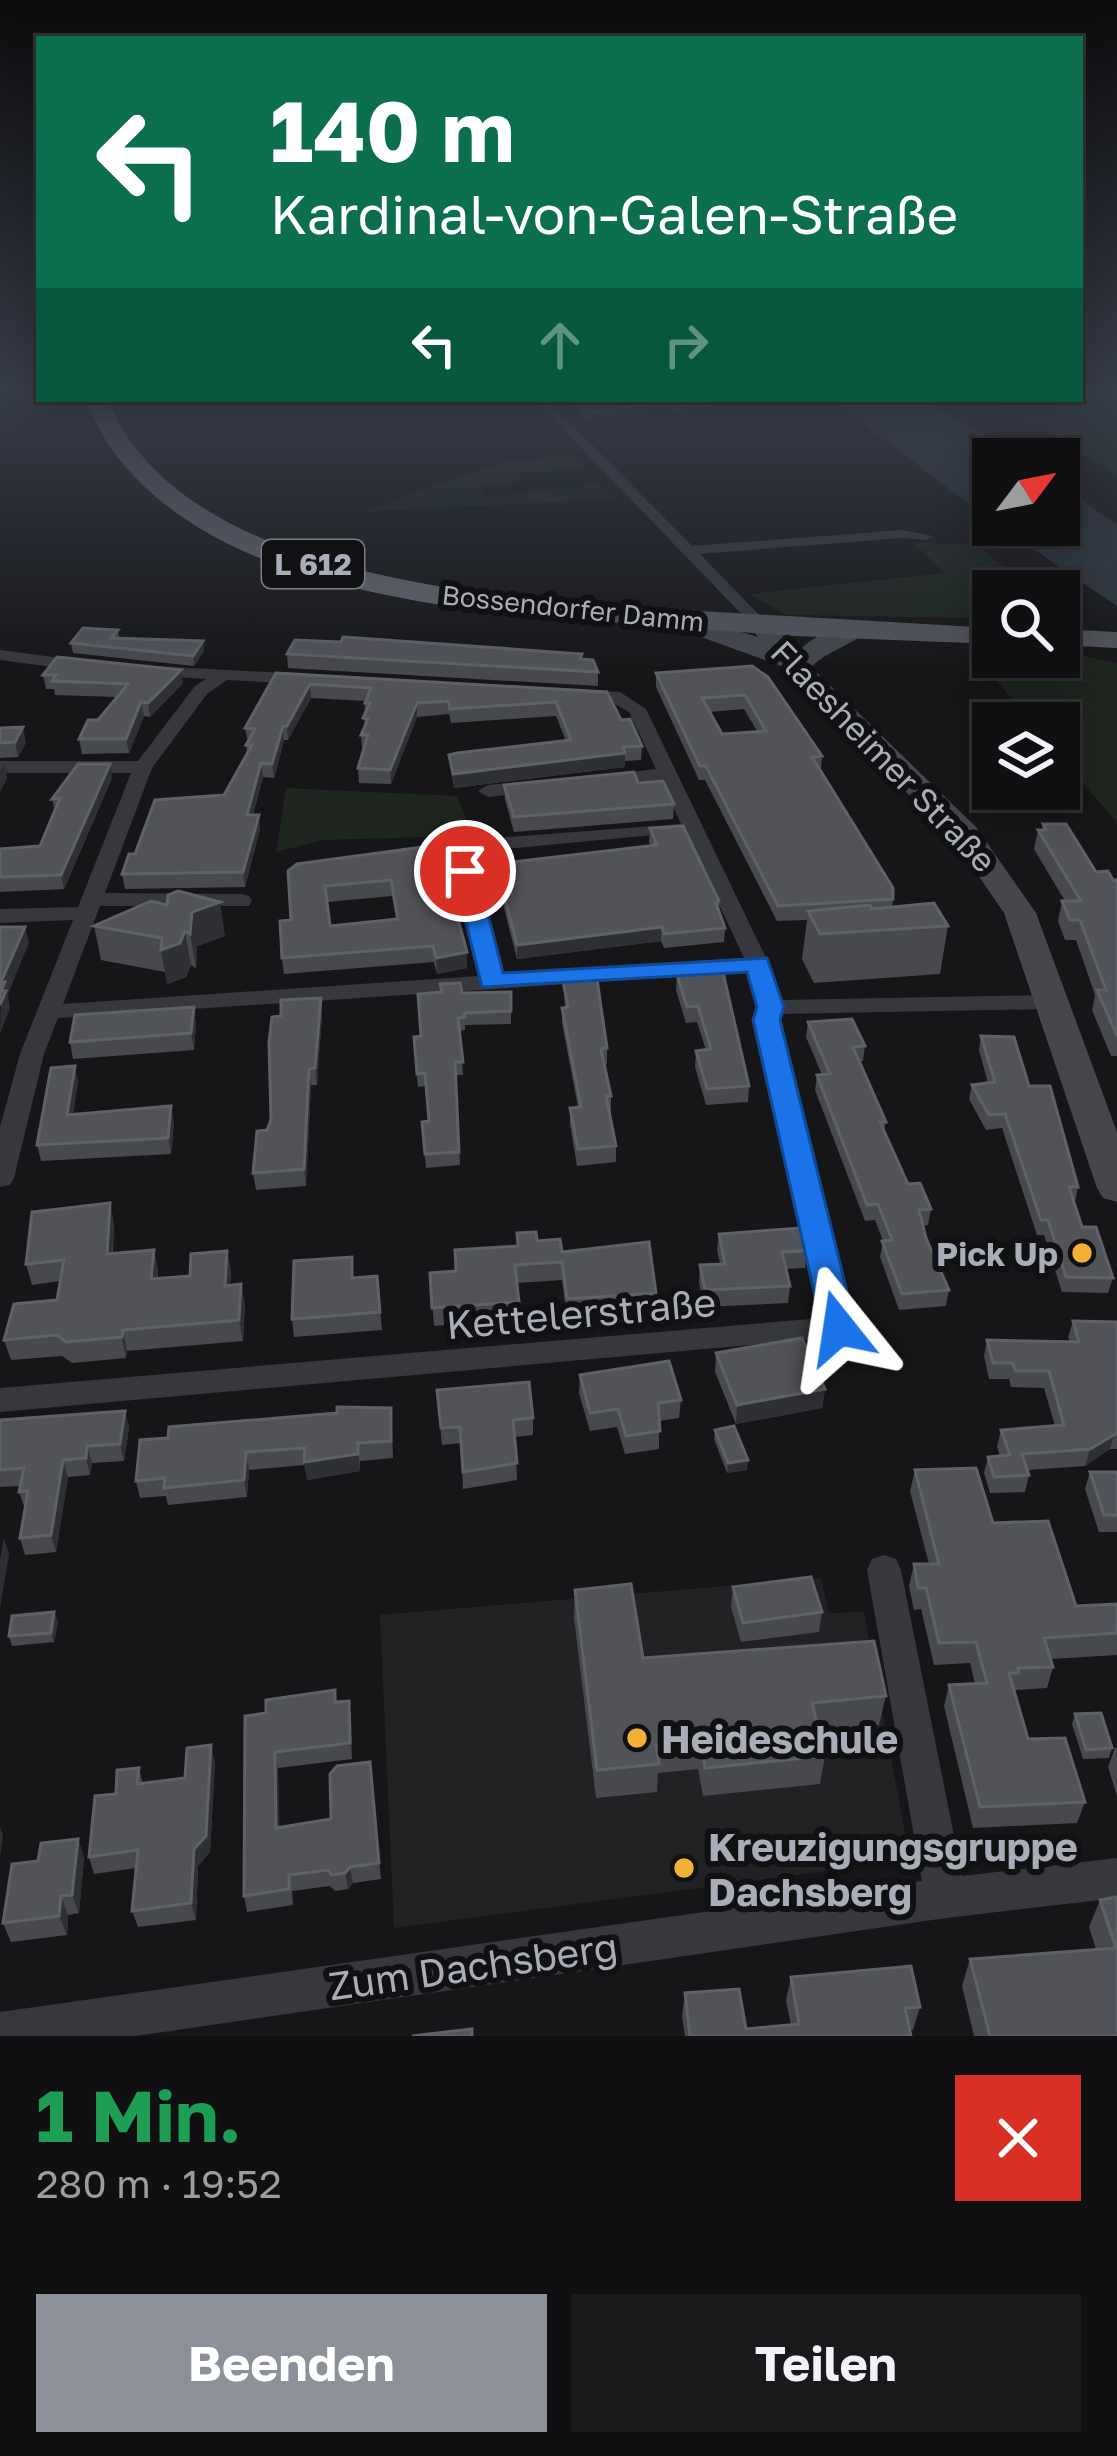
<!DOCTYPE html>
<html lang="de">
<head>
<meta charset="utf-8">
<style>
  :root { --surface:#101012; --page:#19191b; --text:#f1f3f6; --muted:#9c9d9f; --line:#303032; --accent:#8c9099 }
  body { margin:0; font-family:"Golos Text",sans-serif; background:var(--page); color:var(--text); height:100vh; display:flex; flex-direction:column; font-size:45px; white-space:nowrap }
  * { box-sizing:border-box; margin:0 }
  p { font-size:39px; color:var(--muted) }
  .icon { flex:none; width:66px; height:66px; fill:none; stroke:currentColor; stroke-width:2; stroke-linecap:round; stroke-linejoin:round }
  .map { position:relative; height:2036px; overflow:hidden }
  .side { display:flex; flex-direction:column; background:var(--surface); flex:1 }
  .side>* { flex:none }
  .banner { position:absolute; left:36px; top:36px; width:1047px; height:366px; border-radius:0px; box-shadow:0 6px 30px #0003,0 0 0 3px var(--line); background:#0b6e4f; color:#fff; overflow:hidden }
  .needle { width:78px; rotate:58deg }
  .controls { position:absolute; left:972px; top:438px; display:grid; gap:24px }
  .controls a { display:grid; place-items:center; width:108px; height:108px; border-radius:0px; background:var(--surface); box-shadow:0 6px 30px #0003,0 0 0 3px var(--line); font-size:60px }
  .pin { position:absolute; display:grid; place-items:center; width:102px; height:102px; color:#fff; margin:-51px; border:6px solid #fff; border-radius:50%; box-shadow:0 3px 12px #0007 }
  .me { position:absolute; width:132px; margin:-66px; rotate:345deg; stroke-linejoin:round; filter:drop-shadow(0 0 9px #0008) }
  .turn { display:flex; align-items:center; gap:42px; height:252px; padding:0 36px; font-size:54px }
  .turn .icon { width:156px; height:156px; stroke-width:2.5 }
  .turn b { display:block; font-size:84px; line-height:102px }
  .lanes { display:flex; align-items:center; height:114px; padding:0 36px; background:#0003; justify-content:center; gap:60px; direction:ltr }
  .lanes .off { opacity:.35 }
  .round { display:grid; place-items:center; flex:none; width:126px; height:126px; border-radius:0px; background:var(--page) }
  .head { display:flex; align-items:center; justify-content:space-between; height:204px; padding:0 36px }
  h1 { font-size:72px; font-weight:700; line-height:90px; color:#1e9e55 }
  .button { display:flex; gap:24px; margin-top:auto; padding:24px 36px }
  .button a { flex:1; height:138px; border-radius:0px; background:var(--accent); color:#fff; font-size:48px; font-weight:700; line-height:138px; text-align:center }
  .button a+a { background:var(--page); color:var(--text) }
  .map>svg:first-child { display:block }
</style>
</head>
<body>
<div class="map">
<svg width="1117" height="2036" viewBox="0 0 1117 2036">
  <rect width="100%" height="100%" fill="#161618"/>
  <path fill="#222225" d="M821 1578 829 1613 864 1612 910 1860 394 1928 380 1615Z"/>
  <path fill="#1e261f" d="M1080 389H1117V475L991 399H1080Z
    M572 456 586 469 518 473 523 481 478 486 487 497 600 484 614 499 360 512 508 461Z
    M914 543 977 545 1034 591H993V618L786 615 749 594 944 573Z
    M971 650 993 651V657L1078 655 1117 663V823L1059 755V723H1032Z
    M286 788 457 796 466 819 463 836 324 840 276 852Z"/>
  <path fill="#2c353c" d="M831 399H923L1023 459H993V522Z
    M1059 484 1117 525V606L998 525H1059Z"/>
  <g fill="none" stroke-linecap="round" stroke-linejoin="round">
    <path fill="#37383d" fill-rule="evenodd" d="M534 399H547L692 546 902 530 933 536 926 540 902 538 700 554 768 624 754 627Z
      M0 650 83 661 92 666 83 671 0 660Z
      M153 666 304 674 313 679 304 684 227 680 207 694 152 768 105 893 241 894 249 896 252 901 249 906H100L63 1004 479 976 454 871 465 865 476 871 502 974 744 958 685 832 494 850 484 844 494 838 681 824 661 780 597 784V776L656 769 629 712 610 701 572 699V691L578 690 620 692 646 709 769 964 780 1000 1051 995 1063 1002 1051 1009 780 1014 854 1328 850 1336 0 1412V1388L822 1318 755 1020 758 1007 749 972 58 1018 44 1054 14 1178 10 1185 0 1187V1127L20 1054 73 920 0 923V909L78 907 131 773H0V761H138L195 686 206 679 147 675 144 671Z
      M533 781 543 787 540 791 488 797 478 791 488 785Z
      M884 1555 896 1559 901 1570 962 1876 1117 1858V1898L946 1918 136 2036H0V2012L922 1881 867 1570 872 1559Z"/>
    <path fill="#45474d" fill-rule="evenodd" d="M677 613 758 637 748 624 760 617 769 619 797 652C813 637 839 622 863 626L866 631C851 646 829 650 811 667L976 827 1036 913 1117 1132V1202L1103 1198 1097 1188 1004 913 954 840 781 666 668 625 665 620Z"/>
    <path fill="#53555c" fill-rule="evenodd" d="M528 601 993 628V644L795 636 519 615 515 609Z
      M1059 629 1117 632V648L1059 645Z"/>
    <path fill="#63666e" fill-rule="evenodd" d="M84 399H106C115 414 123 432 134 446 218 556 401 582 528 600L543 609 528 618C389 598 208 575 116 455 103 439 94 417 84 399Z"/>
  </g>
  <path fill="#47494d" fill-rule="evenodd" d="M566 399H721V403L682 414 664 408 589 422Z
    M118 630 119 639 203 641 204 651 194 666 73 653 71 643Z
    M287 654H582V659L598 672V686L288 668Z
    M752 666 822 756 821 770 893 899 892 907 948 926 940 974 814 983 802 959 807 920 777 921 705 780H699L656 687V673ZM744 709 757 731 722 734 709 712Z
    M276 673 607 692 621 720 642 746 641 760 625 761V767L454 788 449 755 566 741 556 716 451 723 449 714 417 717 391 784 359 783 358 768 364 749 362 748 361 735 364 728 365 701 311 698 288 740H284L274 778 263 777 253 815 260 829 245 887 125 889 122 874 135 854 224 795 247 754 246 745 248 742 245 728Z
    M43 675 183 683 150 717 144 716 129 753 82 754 79 739 117 697 55 695 54 689H46Z
    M0 728 26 742 18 757 0 758Z
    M112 778 64 889 0 892V849L40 846 55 812 52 799Z
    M638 783 674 804 673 819 514 832 505 800 504 785Z
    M1043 824 1096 872 1113 880H1117V1056H1111L1092 1010 1095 995 1076 940H1065L1058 921 1062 901H1065L1034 849 1038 830H1042Z
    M650 828 719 901V911L725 928 724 942 664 948 661 941 517 959 496 877V864L651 846 649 842Z
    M438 845 467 968 437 974 434 962 284 974 282 958 291 920 288 871ZM392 896 396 919 330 926 327 902Z
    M151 901 225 936 197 946 196 968 191 965 186 977 167 984 165 972 101 960 94 926Z
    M677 975 749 1086 748 1102 706 1105 695 1067 696 1051 706 1050 697 1022 686 1023 676 990Z
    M563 981 607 1048V1064L604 1065 611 1096V1112L609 1113 616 1146V1162L577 1166 570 1124V1108L578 1107 562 1023V1008L565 1007Z
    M440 984 462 993 511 992V1024L465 1025V1030L460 1031 463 1075H456L460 1165 426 1168 422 1122 428 1121 425 1086 418 1087 414 1037 421 1036 441 992Z
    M322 1014 317 1085H311L306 1186 256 1190 253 1173 267 1130Z
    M808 1022 865 1046 863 1061 859 1062 886 1122 884 1131 908 1184 931 1209 928 1225 923 1226 926 1238 949 1290 946 1306 899 1310 880 1257 883 1241 875 1220 865 1221 815 1090 817 1075H822L806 1037Z
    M196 1023 194 1050 73 1059 70 1042Z
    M981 1036 1029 1086 1078 1187 1075 1202 1082 1227 1113 1278 1108 1293 1062 1292 1044 1235H1037L1002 1128 986 1130 969 1099 972 1085 988 1083 979 1050Z
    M78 1082 73 1114 174 1122 171 1154 41 1161 37 1145Z
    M110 1203 114 1224 113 1253 154 1250 158 1271V1278L190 1276 227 1251 231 1271 230 1285 241 1284 245 1305 243 1341 127 1351 126 1358 72 1363 62 1356 11 1360 4 1340 57 1300 60 1281 32 1285 26 1264Z
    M517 1233 656 1293 655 1311 567 1317 562 1280 517 1283 519 1319 434 1326 430 1273 456 1271 517 1246Z
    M719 1234 807 1251 805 1268 786 1269 790 1286 788 1303 704 1307 699 1282 700 1265 720 1264 717 1250Z
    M377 1276 382 1330 294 1337 292 1319 354 1278Z
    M1073 1321 1117 1322V1449H1110L1085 1466 1028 1470 1029 1475 1025 1492 990 1493 984 1473 988 1457 1000 1456 997 1447 1001 1430 1055 1426 1044 1388 1011 1387 1009 1379H989L984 1356 987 1340 1070 1342 1068 1337Z
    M716 1353 825 1389 822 1408 736 1424 715 1372Z
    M580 1375 681 1400 679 1418 659 1421V1449L625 1454 617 1427 590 1431 579 1393Z
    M437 1390 533 1418V1435L515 1437 517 1480 463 1489 461 1443 442 1445Z
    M391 1408 393 1458 360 1461V1471L307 1480 305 1465 249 1470 247 1497 168 1505 166 1496 140 1498 136 1481 168 1438Z
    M125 1411 129 1428 124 1461 92 1463 90 1475 68 1477 56 1552 25 1555 20 1538 25 1509 19 1492 20 1486 0 1487V1420Z
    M715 1430 747 1470 727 1473 714 1439Z
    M915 1470 993 1523 1076 1606 1117 1603V1655L1051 1659 1053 1667 1047 1688 1014 1690 1028 1739 1085 1802 1077 1823 973 1828 944 1706 949 1685 975 1684 970 1663 934 1665 921 1609 914 1610 909 1586 914 1564H929L910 1491Z
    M1090 1472H1117V1532H1099L1085 1489Z
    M733 1587 822 1612 819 1632 741 1642 731 1607Z
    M575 1590 643 1658 886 1696 879 1725 819 1731 825 1756 820 1784 703 1796 698 1769 658 1773 657 1792 596 1798 574 1618Z
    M54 1612 58 1622 54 1642 12 1646 9 1636Z
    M335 1690 337 1702 351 1717 352 1759 278 1768 279 1828 331 1819 370 1762 381 1879 353 1883 348 1889 335 1891 330 1886 292 1891 293 1905 247 1912 244 1896 266 1713Z
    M1075 1714 1112 1748 1109 1758 1083 1759 1072 1724Z
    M1115 1748H1117V1796L1108 1767Z
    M215 1762 210 1852 198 1866 196 1920 138 1927 132 1911 136 1868 94 1874 89 1857 116 1794 139 1768 143 1784 185 1778Z
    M78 1839 84 1858 79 1913 68 1915 67 1935 11 1942 3 1923 38 1861Z
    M1117 1897V2036H974L962 1986 970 1959 1096 1949 1089 1927 1100 1900Z
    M791 1977 920 2007 913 2030H910L911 2036H685L682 2016 685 1993 746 2029 791 2025 786 2000Z"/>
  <path fill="#2f3033" d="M706 399H721V403L682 414V406Z
    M665 400 664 408 589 422V414Z
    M203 641 204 651 194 666 193 656Z
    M181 670 183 683 150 717 148 703Z
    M310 684 311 698 288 740 287 726Z
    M141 702 144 716 129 753 126 739Z
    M417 703V717L391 784 390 770Z
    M283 726 284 740 274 778 272 764Z
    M23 727 26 742 18 757 15 742Z
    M625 753V767L454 788 453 774Z
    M4 763 7 778 0 792V771Z
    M261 763 263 777 249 829 247 815Z
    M110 764 112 778 64 889 61 875Z
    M259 815 260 829 245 887 243 872Z
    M220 902 225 936 197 946 196 968 190 934 192 912Z
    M25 927 29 943 8 994 10 1008 0 1034 1 982Z
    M662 927 661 941 517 959V945Z
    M185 931 191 965 186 977 167 984 161 950Z
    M467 952V968L437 974 436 958Z
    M321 998 322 1014 317 1085 315 1068Z
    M194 1007 196 1023 194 1050 191 1033Z
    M75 1066 78 1082 70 1131 67 1115Z
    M309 1069 311 1085 306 1186 304 1169Z
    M171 1106 174 1122 171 1154 168 1138Z
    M110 1203 114 1224 111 1274 107 1254Z
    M154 1250 158 1271 155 1299 151 1279Z
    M227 1251 231 1271 229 1306 225 1286Z
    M241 1284 245 1305 243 1341 239 1320Z
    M123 1330 127 1351 126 1358 122 1337Z
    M825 1389 822 1408 736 1424 737 1405Z
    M125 1411 129 1428 124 1461 120 1444Z
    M1115 1433 1110 1449 1085 1466 1090 1449Z
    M358 1443 360 1471 307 1480 304 1462Z
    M87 1446 92 1463 90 1475 86 1458Z
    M246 1452 249 1470 247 1497 244 1480Z
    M63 1460 68 1477 56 1552 51 1535Z
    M748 1460 747 1470 727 1473 728 1463Z
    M4 1538 9 1554 0 1608V1559Z
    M54 1612 58 1622 54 1642 51 1633Z
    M349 1701 351 1717 352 1759 350 1743Z
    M211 1745 215 1762 210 1852 198 1866 196 1920 191 1903 194 1849Z
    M275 1752 278 1768 280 1844 276 1828Z
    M0 1827 3 1836 0 1858Z
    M78 1839 84 1858 79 1913 72 1895Z
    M350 1867 353 1883 348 1889 345 1873Z
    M61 1896 68 1915 67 1935 59 1916Z"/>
  <path fill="#525359" stroke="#5f6168" stroke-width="3" fill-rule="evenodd" d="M574 399H706L682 406 665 400 589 414Z
    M83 628 118 630 111 638 203 641 193 656 71 643Z
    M343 637 582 654 580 659 593 660 598 672 287 654 295 640 341 642Z
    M57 657 181 670 148 703 141 702 126 739H79L88 720H98L128 684 52 681 56 675H43Z
    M752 666 768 677 822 756 812 757 893 888V899L778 906 706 766H700L656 673ZM745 695 766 731 722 734 702 698Z
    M276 673 607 692 621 720 630 719 642 746 623 747 625 753 453 774 449 755 457 753 571 740 556 702 450 709 448 701 417 703 390 770 358 768 368 735H361L368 719 363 718 370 703H365L371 688 310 684 287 726H283L272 764 261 763 247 815H259L243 872 122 874 129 854H135L155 800 224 795 252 745H246L255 729 245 728Z
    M23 727 15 742 0 743V728Z
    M78 764H110L61 875 0 877V849L40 846 60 798 52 799Z
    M634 772 638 783 663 781 674 804 514 817 504 785Z
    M1043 824H1066L1096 872 1108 871 1113 880H1117V1036L1097 990H1106L1080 920H1070L1062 901H1081L1038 830H1046Z
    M683 826 719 901 716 903 725 928 664 934 662 927 517 945 496 864 657 845 650 828Z
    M438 845 467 952 436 958 433 946 282 958 280 921 291 920 288 871 297 864ZM391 880 398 919 330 926 325 886Z
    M178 891 220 902 192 912 190 934 185 931 180 943 161 950 162 938 94 926 151 901 167 905 168 895Z
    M934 903 948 926 820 934 808 911 870 905 872 909Z
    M0 927H25L1 982H5L1 991H6L0 1005Z
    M723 972 749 1086 707 1089 696 1051 711 1049 698 1006 687 1007 677 975Z
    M597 979 607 1048 601 1049 611 1096H606L616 1146 578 1149 570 1108 581 1107 562 1008 568 1007 563 981Z
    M460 983 462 993 511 992V1011L464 1013 465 1017 458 1018 463 1062H455L459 1152 425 1154 422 1122 429 1121 425 1073 417 1074 414 1037 421 1036 418 994 442 992 440 984Z
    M321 998 315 1068 309 1069 304 1169 253 1173 257 1131 267 1130 271 1120 269 1042 272 1017 281 1016V1000Z
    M194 1007 191 1033 70 1042 75 1015Z
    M852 1019 865 1046 853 1047 886 1122H880L908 1184 920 1183 931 1209 919 1210 926 1238 949 1290 902 1294 882 1241 892 1240 878 1204 867 1205 817 1075 830 1074 808 1022Z
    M981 1036 1014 1037 1029 1086H1050L1078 1187H1069L1082 1227H1096L1113 1278 1066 1277 1048 1220H1041L1005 1114 989 1115 972 1085 995 1082Z
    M75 1066 67 1115 171 1106 168 1138 37 1145 51 1068Z
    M110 1203 107 1254 154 1250 151 1279 190 1276 191 1254 227 1251 225 1286 241 1284 239 1320 123 1330 122 1337 66 1342 57 1335 4 1340 14 1304 57 1300 64 1260 26 1264 32 1212Z
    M800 1228 807 1251 782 1252 790 1286 705 1290 700 1265 725 1264 719 1234Z
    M536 1232 537 1241 560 1239 562 1252 649 1242 656 1293 567 1299 562 1262 515 1265 519 1302 432 1308 430 1273 456 1271 455 1250 518 1246 517 1233Z
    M352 1257V1278L377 1276 380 1312 292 1319 294 1261Z
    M1073 1321 1117 1322V1433L1090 1449 1022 1454 1029 1475 994 1477 988 1457 1010 1455 1001 1430 1064 1425 1049 1371H1015L1013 1363H993L987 1340 1079 1342Z
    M802 1338 825 1389 737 1405 716 1353Z
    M669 1361 681 1400 658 1403 660 1431 626 1436 618 1409 590 1413 580 1375Z
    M529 1382 533 1418 513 1420 517 1463 463 1472 460 1427 441 1428 437 1390Z
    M337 1407 391 1408V1441L358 1443V1454L304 1462 305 1448 246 1452 244 1480 164 1488 165 1478 136 1481 140 1440 168 1438 169 1427 337 1413Z
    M125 1411 120 1444 87 1446 86 1458 63 1460 51 1535 20 1538 28 1491 19 1492 24 1468 0 1470V1420Z
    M734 1426 748 1460 728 1463 715 1430Z
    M976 1468 993 1523 1048 1521 1076 1606 1117 1604V1633L1044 1638 1053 1667 1018 1668 1019 1673H1009L1028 1739 1065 1738 1085 1802 980 1807 949 1685 987 1683 976 1642 939 1643 926 1588H918L914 1564H939L915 1470Z
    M1090 1472H1117V1515H1104Z
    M811 1577 822 1612 743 1623 733 1587Z
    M631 1584 643 1658 874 1641 886 1696 812 1703 825 1756 705 1768 701 1741 656 1745 659 1764 597 1770 575 1590Z
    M54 1612 51 1633 9 1636 12 1616Z
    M335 1690V1702L349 1701 350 1743 275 1752 276 1828 331 1819 330 1774 337 1766 370 1762 379 1863 350 1867 345 1873 332 1875 328 1870 289 1875V1889L244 1896 245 1716 266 1713V1700Z
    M1101 1713 1112 1748 1086 1750 1075 1714Z
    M211 1745 206 1836 194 1849 191 1903 132 1911 138 1850 89 1857 95 1796 116 1794 117 1770 139 1768 137 1784 185 1778 187 1748Z
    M78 1839 72 1895 61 1896 59 1916 3 1923 12 1864 38 1861 41 1843Z
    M1117 1897V2036H990L970 1959 1116 1948 1100 1900Z
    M911 1966 920 2007 905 2008 911 2036H690L685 1993 739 1989 746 2029 799 2024 791 1977Z
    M472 2029V2036H412Z"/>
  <linearGradient id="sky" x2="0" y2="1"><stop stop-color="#0c0c0d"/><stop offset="0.58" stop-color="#363c48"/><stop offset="1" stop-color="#363c48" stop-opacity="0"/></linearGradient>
  <rect width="1117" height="674" fill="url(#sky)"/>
  <path fill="#1a73e8" stroke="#114b97" stroke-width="3" d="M465 864 477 871 503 973 767 958 784 1007 780 1020 856 1328 851 1337 839 1341 827 1337 822 1328 753 1020 757 1007 747 972 482 987 453 871Z"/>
  <g fill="#f2b134" stroke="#111113" stroke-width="4.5">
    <circle cx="1082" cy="1253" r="12"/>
    <circle cx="637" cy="1738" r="12"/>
    <circle cx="684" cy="1868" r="12"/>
  </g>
  <g text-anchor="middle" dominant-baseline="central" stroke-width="12" stroke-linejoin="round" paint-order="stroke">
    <g font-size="27" fill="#a8adb8" stroke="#111113">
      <text transform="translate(573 608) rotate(6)">Bossendorfer Damm</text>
    </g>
    <rect fill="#111113" stroke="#7b7e86" stroke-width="3" x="262" y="540" width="102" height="48" rx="9"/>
    <g font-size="30" font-weight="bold" fill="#a8adb8">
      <text x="313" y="564">L 612</text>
    </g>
    <g font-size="33" fill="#a8adb8" stroke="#111113">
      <text transform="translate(884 756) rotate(46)">Flaesheimer Straße</text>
    </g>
    <g font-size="33" font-weight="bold" fill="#a8adb8" stroke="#111113" text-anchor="end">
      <text x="1058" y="1253">Pick Up</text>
    </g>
    <g font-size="39" fill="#a8adb8" stroke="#111113">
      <text transform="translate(581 1313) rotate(-5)">Kettelerstraße</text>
      <text transform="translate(473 1966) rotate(-8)">Zum Dachsberg</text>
    </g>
    <g font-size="39" font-weight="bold" fill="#a8adb8" stroke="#111113" text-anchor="start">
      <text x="661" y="1738">Heideschule</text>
      <text x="708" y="1846">Kreuzigungsgruppe<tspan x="708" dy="45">Dachsberg</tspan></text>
    </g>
  </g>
</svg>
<div class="controls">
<a><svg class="needle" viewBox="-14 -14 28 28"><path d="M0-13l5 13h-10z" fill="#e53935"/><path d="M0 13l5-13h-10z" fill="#9c9d9f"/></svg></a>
<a><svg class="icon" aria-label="search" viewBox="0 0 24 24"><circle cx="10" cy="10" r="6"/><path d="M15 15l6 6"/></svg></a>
<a><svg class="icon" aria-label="layers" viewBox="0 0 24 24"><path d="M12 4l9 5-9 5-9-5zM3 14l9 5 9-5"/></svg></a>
</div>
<div class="pin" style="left:465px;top:871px;background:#d93025"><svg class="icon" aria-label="arrive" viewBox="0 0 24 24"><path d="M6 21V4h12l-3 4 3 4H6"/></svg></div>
<svg class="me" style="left:839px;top:1328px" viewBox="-20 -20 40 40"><path d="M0-17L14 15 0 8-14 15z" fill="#1a73e8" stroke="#fff" stroke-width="4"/></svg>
<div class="banner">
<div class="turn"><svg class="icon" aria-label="left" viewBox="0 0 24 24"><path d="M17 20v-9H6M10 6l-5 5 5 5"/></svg><div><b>140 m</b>Kardinal-von-Galen-Straße</div></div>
<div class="lanes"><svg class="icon" aria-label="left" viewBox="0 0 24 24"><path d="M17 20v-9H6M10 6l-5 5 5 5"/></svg><svg class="icon off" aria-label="ahead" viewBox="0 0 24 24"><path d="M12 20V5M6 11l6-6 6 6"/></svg><svg class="icon off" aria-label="right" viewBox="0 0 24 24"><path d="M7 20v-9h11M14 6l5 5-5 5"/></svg></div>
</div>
</div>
<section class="side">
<div class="head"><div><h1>1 Min.</h1><p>280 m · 19:52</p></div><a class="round" style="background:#d93025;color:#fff"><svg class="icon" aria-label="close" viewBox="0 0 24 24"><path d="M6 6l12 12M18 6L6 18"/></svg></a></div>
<div class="button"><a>Beenden</a><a>Teilen</a></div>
</section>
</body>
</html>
